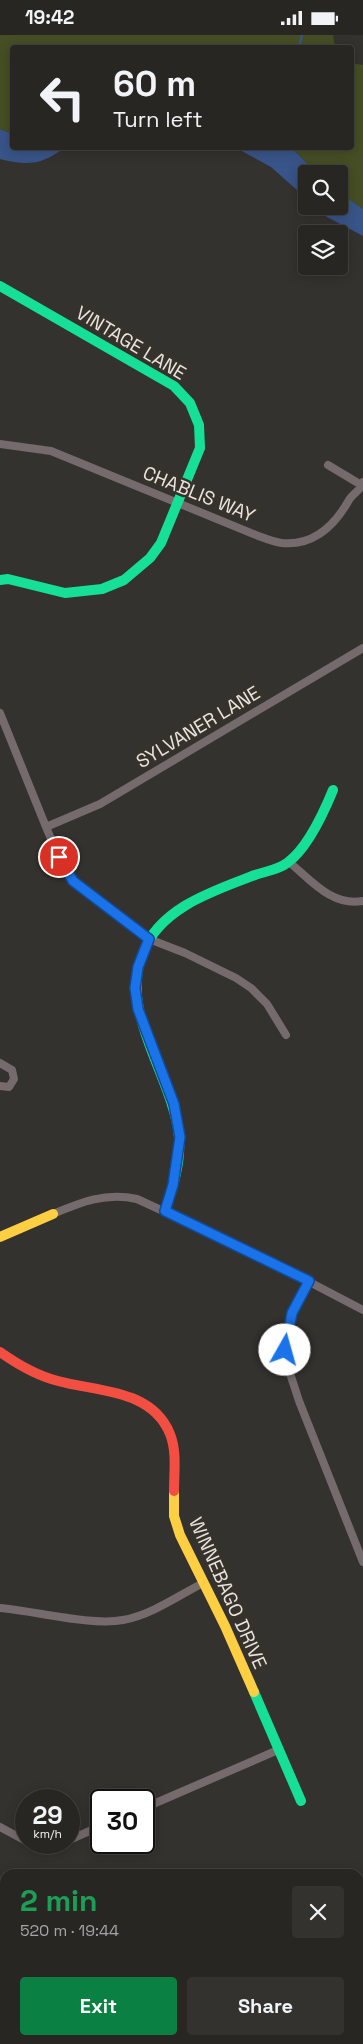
<!DOCTYPE html>
<html lang="en">
<head>
<meta charset="utf-8">
<style>
  :root { --surface:#272622; --page:#33322f; --text:#f1f3f6; --muted:#a4a5a5; --line:#434340; --accent:#0b8043 }
  body { margin:0; font-family:"Space Grotesk",sans-serif; background:var(--page); color:var(--text); height:100vh; display:flex; flex-direction:column; font-size:19px; white-space:nowrap }
  * { box-sizing:border-box; margin:0 }
  p { font-size:16px; color:var(--muted) }
  .icon { flex:none; width:28px; height:28px; fill:none; stroke:currentColor; stroke-width:2; stroke-linecap:round; stroke-linejoin:round }
  .map { position:relative; flex:1; overflow:hidden }
  .sheet { position:absolute; left:0px; top:1834px; width:364px; height:176px; display:flex; flex-direction:column; background:var(--surface); border-radius:15px 15px 0 0; box-shadow:0 2px 12px #0003,0 0 0 1px var(--line) }
  .sheet>* { flex:none }
  .banner { position:absolute; left:10px; top:10px; width:344px; height:105px; border-radius:5px; box-shadow:0 2px 12px #0003,0 0 0 1px var(--line); background:#272622; color:var(--text); overflow:hidden }
  .tools { position:absolute; left:298px; top:130px; display:grid; gap:10px }
  .tools a { display:grid; place-items:center; width:50px; height:50px; border-radius:5px; background:var(--surface); box-shadow:0 2px 12px #0003,0 0 0 1px var(--line); font-size:25px }
  .speed { position:absolute; left:15px; top:1754px; display:flex; gap:10px; font-size:25px; font-weight:700; text-align:center }
  .speed>* { display:grid; place-content:center; width:65px; height:65px; border-radius:50%; background:var(--surface); box-shadow:0 2px 12px #0003,0 0 0 1px var(--line); line-height:1 }
  .speed small { font-size:12px; font-weight:400 }
  .speed .limit { border:2px solid #111; border-radius:8px; background:#fff; color:#111 }
  .pin { position:absolute; display:grid; place-items:center; width:42px; height:42px; color:#fff; margin:-21px; border:2px solid #fff; border-radius:50%; box-shadow:0 1px 5px #0007 }
  .me { position:absolute; width:55px; margin:-28px; rotate:7deg; stroke-linejoin:round; filter:drop-shadow(0 0 4px #0008) }
  .turn { display:flex; align-items:center; gap:18px; height:105px; padding:0 20px; font-size:22px }
  .turn .icon { width:65px; height:65px; stroke-width:2.5 }
  .turn b { display:block; font-size:35px; line-height:42px }
  .round { display:grid; place-items:center; flex:none; width:52px; height:52px; border-radius:5px; background:var(--page) }
  .headline { display:flex; align-items:center; justify-content:space-between; height:85px; padding:0 20px }
  h1 { font-size:30px; font-weight:700; line-height:38px; color:#1e9e55 }
  .primary-button { display:flex; gap:10px; margin-top:auto; padding:10px 20px }
  .primary-button a { flex:1; height:58px; border-radius:5px; background:var(--accent); color:#fff; font-size:20px; font-weight:700; line-height:58px; text-align:center }
  .primary-button a+a { background:var(--page); color:var(--text) }
  .status { display:flex; justify-content:space-between; align-items:center; height:35px; padding:0 25px; background:var(--surface); direction:ltr }
  .status svg { height:14px; fill:currentColor }
  .map>svg:first-child { display:block }
</style>
</head>
<body>
<div class="status"><b>19:42</b><svg viewBox="0 0 49 12"><path d="M0 12V9h3v3zM5 12V6h3v6zM10 12V3h3v9zM15 12V0h3v12zM26 1h20v11H26zM47 4h2v5h-2z"/></svg></div>
<div class="map">
<svg width="363" height="2009" viewBox="0 0 363 2009">
  <rect width="100%" height="100%" fill="#34322e"/>
  <path fill="#454e24" d="M0 0H333L335 12H12V99L0 94Z
    M351 28 363 30V174L339 157V139H317L292 113 351 112Z"/>
  <path fill="#385488" d="M0 94 12 99V112L64 113C41 130 28 131 0 124Z
    M236 113H292L317 139H306V163L271 132Z
    M339 157 363 174V201L327 182 315 171H339Z"/>
  <g fill="none" stroke-linecap="round" stroke-linejoin="round">
    <path stroke="#385488" stroke-width="2.5" d="M299 12 302 0"/>
    <path stroke="#756b6c" stroke-width="8" d="M0 409 51 416 256 500C264 503 274 507 282 508 314 511 335 490 349 465 353 458 362 455 363 447
      M328 430 363 451
      M0 678 46 792 59 823 73 846 149 904 185 918 236 943 251 953 267 969 286 1000
      M46 792 100 769 363 613
      M289 827C311 845 332 872 363 866
      M0 1028 12 1035 14 1044 9 1052 0 1051
      M53 1179C81 1167 106 1157 137 1164L254 1218 363 1275
      M309 1245 292 1278 286 1306V1326L299 1366 363 1527
      M0 1573C35 1576 91 1591 123 1585 151 1580 178 1561 203 1548
      M144 1773 278 1715
      M0 1792 26 1806
      M69 1805 101 1791
      M32 1808H62"/>
    <path stroke="#16e098" stroke-width="10" d="M0 251 174 351 190 368 199 390 200 413 161 508 150 523 124 545 102 554 65 558 8 544 0 545
      M165 1176C173 1153 181 1127 179 1102 173 1041 118 979 143 917 161 872 214 856 255 840 266 836 278 835 287 828 307 814 324 777 333 755
      M254 1657 301 1766"/>
    <path stroke="#ffcf43" stroke-width="10" d="M0 1202 53 1179
      M174 1456V1481L180 1500 225 1591 254 1657"/>
    <path stroke="#f24e42" stroke-width="10" d="M0 1317C17 1329 38 1341 58 1346 98 1357 152 1354 170 1399 177 1416 174 1437 174 1456"/>
  </g>
  <g fill="none" stroke-linecap="round" stroke-linejoin="round">
    <g stroke="#114b97" stroke-width="12">
      <path id="route" d="M59 822 73 846 149 904 138 932 135 953 138 974 174 1069 180 1102 173 1150 165 1176 309 1246 292 1278 285 1315"/>
    </g>
    <use href="#route" stroke="#1a73e8" stroke-width="9"/>
  </g>
  <g text-anchor="middle" dominant-baseline="central" stroke-width="5" stroke-linejoin="round" paint-order="stroke">
    <g font-size="19" fill="#e9e5e0" stroke="#38332a">
      <text transform="translate(131 308) rotate(31)">VINTAGE LANE</text>
      <text transform="translate(199 459) rotate(22)">CHABLIS WAY</text>
      <text transform="translate(198 692) rotate(-31)">SYLVANER LANE</text>
      <text transform="translate(228 1558) rotate(66)">WINNEBAGO DRIVE</text>
    </g>
  </g>
</svg>
<div class="tools">
<a><svg class="icon" aria-label="search" viewBox="0 0 24 24"><circle cx="10" cy="10" r="6"/><path d="M15 15l6 6"/></svg></a>
<a><svg class="icon" aria-label="layers" viewBox="0 0 24 24"><path d="M12 4l9 5-9 5-9-5zM3 14l9 5 9-5"/></svg></a>
</div>
<div class="speed"><div>29<small>km/h</small></div><div class="limit">30</div></div>
<div class="pin" style="left:59px;top:822px;background:#d93025"><svg class="icon" aria-label="arrive" viewBox="0 0 24 24"><path d="M6 21V4h12l-3 4 3 4H6"/></svg></div>
<svg class="me" style="left:285px;top:1315px" viewBox="-20 -20 40 40"><circle r="19" fill="#fff"/><path d="M0-13L10 11 0 6-10 11z" fill="#1a73e8"/></svg>
<div class="banner">
<div class="turn"><svg class="icon" aria-label="left" viewBox="0 0 24 24"><path d="M17 20v-9H6M10 6l-5 5 5 5"/></svg><div><b>60 m</b>Turn left</div></div>
</div>
<section class="sheet">
<div class="headline"><div><h1>2 min</h1><p>520 m · 19:44</p></div><a class="round"><svg class="icon" aria-label="close" viewBox="0 0 24 24"><path d="M6 6l12 12M18 6L6 18"/></svg></a></div>
<div class="primary-button"><a>Exit</a><a>Share</a></div>
</section>
</div>
</body>
</html>
